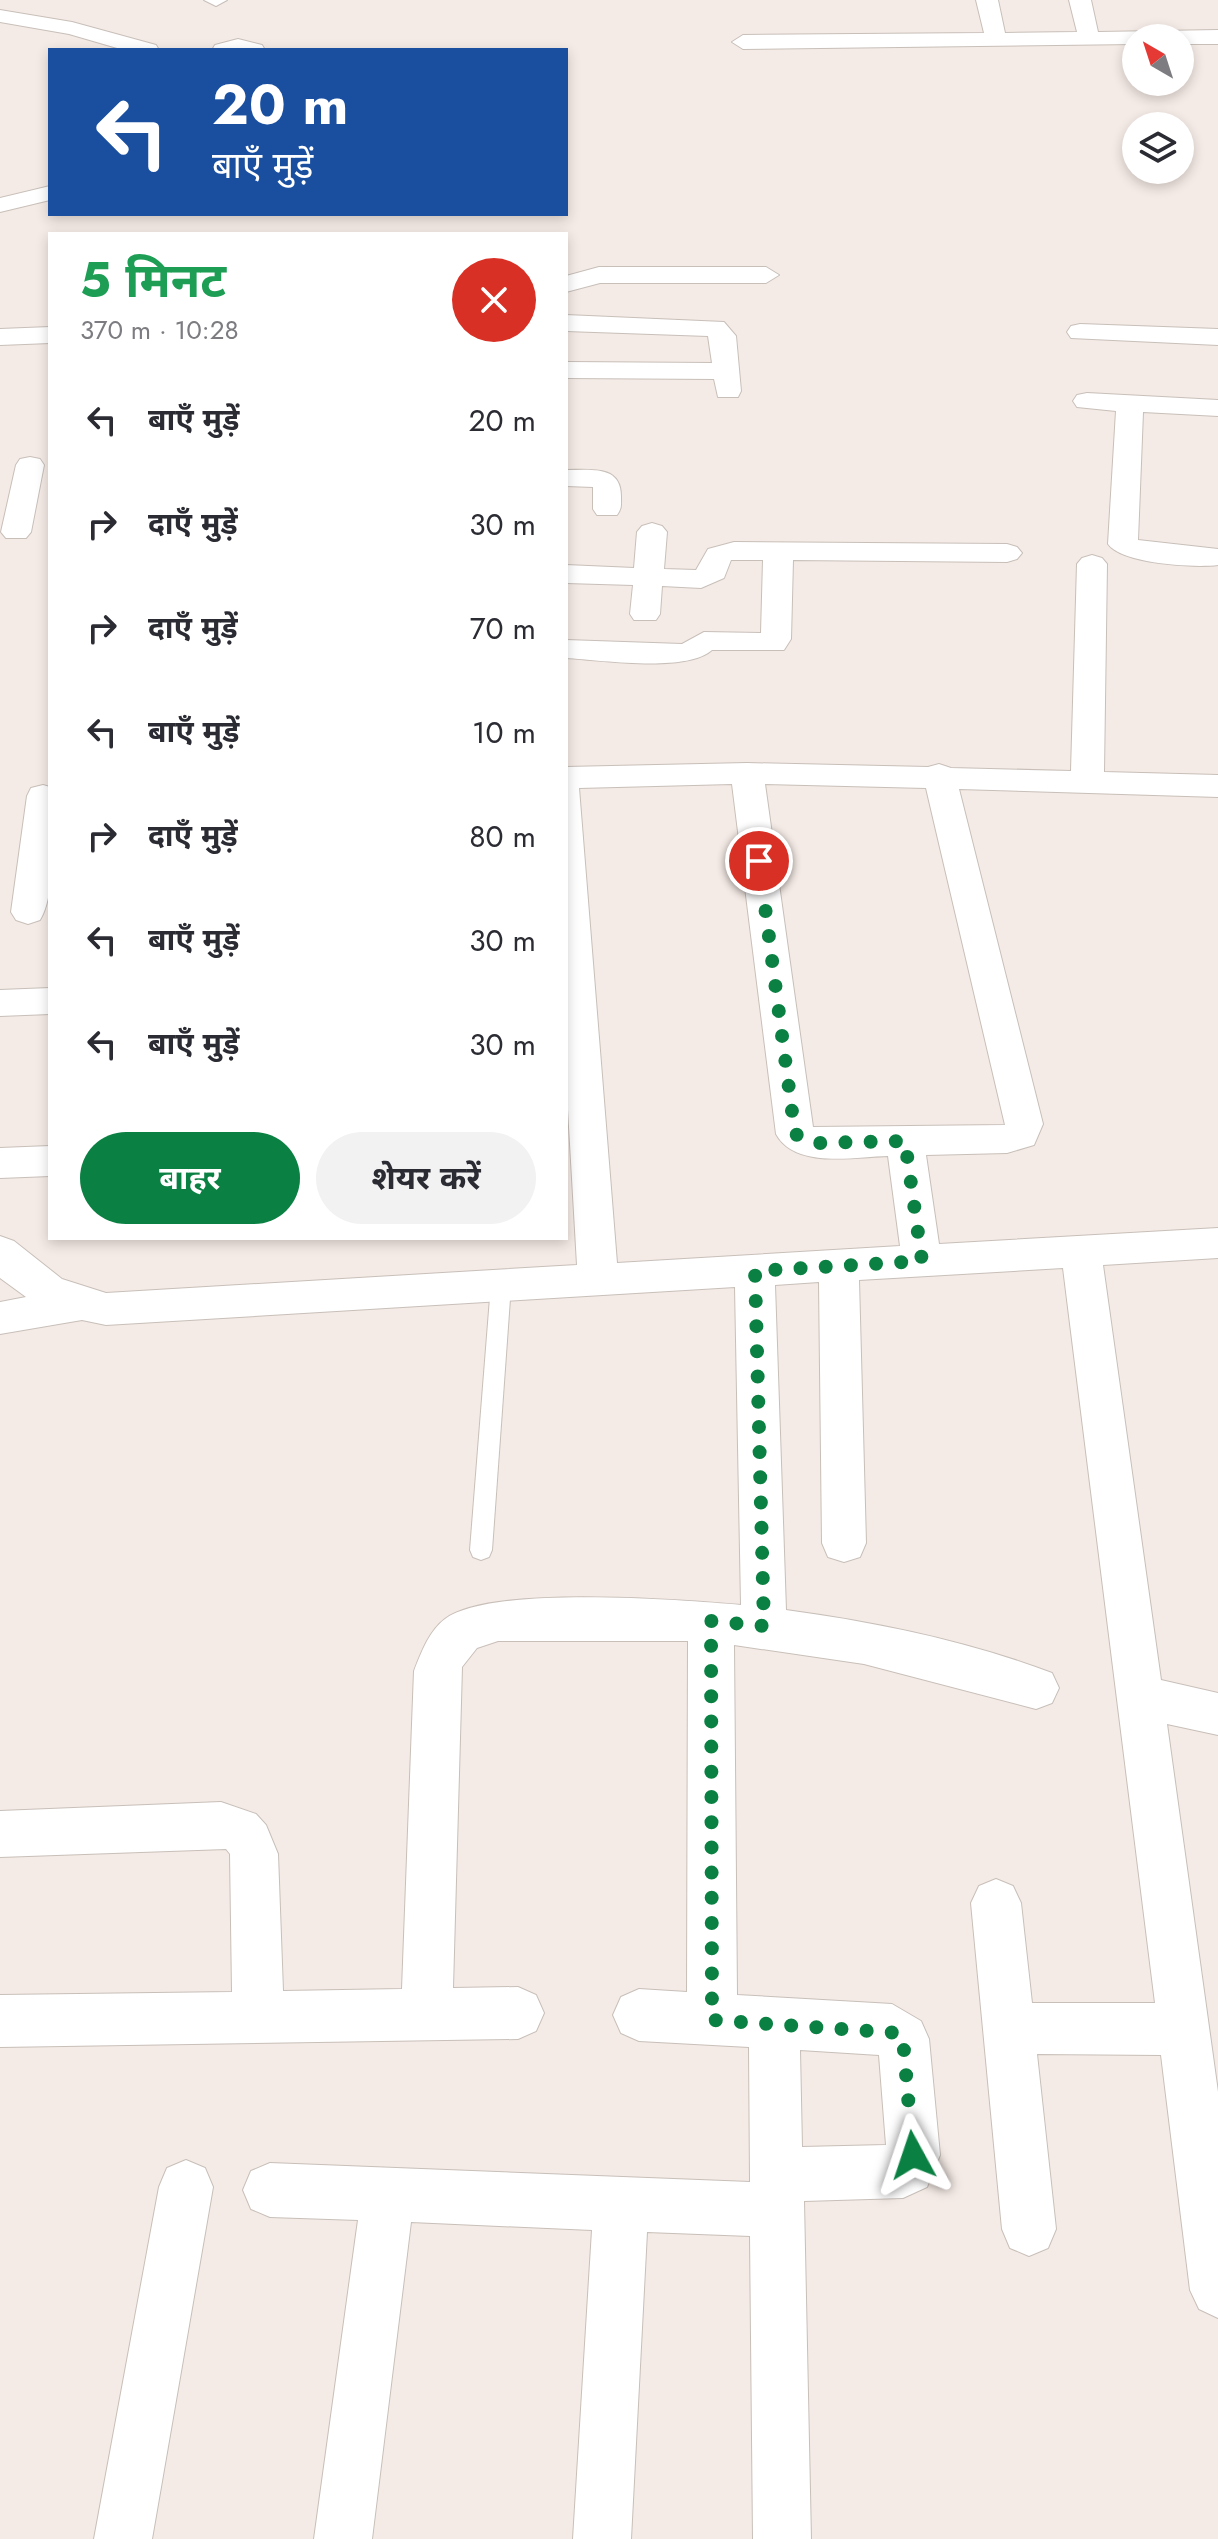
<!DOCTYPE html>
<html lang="hi">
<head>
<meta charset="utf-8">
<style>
  :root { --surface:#fff; --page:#f2f2f3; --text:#2b2b33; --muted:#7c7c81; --accent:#0b8043 }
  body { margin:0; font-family:Jost,"Noto Sans Devanagari",sans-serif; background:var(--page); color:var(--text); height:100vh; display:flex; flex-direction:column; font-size:30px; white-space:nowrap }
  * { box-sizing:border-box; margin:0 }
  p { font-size:26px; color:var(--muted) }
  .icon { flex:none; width:44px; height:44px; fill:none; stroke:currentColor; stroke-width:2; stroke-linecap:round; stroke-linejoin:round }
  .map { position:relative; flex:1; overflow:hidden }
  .panel { position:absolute; left:48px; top:232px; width:520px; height:1008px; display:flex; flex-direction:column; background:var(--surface); border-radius:0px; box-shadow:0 4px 12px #0003 }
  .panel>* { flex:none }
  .top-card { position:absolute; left:48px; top:48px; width:520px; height:168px; border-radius:0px; box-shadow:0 4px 12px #0003; background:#1a4fa0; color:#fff; overflow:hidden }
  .needle { width:52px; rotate:321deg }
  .buttons { position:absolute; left:1122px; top:24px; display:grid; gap:16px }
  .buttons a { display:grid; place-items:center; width:72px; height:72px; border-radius:50%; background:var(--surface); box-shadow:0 4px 12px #0003; font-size:40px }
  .pin { position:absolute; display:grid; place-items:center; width:68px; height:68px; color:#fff; margin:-34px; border:4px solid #fff; border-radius:50%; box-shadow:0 2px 8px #0007 }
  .me { position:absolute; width:88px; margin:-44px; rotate:355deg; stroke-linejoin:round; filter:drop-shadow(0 0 6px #0008) }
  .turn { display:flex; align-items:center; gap:28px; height:168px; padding:0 32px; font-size:36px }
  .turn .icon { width:104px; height:104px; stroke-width:2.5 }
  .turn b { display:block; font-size:56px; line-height:68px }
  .round { display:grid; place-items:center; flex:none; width:84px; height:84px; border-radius:42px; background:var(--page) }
  .summary { display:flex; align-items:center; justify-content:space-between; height:136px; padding:0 32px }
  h1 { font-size:48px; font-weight:700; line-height:60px; color:#1e9e55 }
  .button { display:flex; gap:16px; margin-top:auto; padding:16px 32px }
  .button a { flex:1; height:92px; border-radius:48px; background:var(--accent); color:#fff; font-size:32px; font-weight:700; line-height:92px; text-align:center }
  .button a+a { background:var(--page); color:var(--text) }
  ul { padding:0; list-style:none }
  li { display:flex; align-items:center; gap:24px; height:104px; padding:0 32px }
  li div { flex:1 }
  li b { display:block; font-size:30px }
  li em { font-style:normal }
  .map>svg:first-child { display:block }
</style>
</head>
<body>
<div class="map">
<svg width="1218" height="2539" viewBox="0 0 1218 2539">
  <rect width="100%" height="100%" fill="#f5ebe6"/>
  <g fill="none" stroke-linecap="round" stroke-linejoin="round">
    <g stroke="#c8bfb9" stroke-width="2">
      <path id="lane" d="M501 1277 508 1279 511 1285 492 1550 489 1557 481 1560 473 1557 470 1550 491 1285 494 1279Z"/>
    </g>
    <g stroke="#c8bfb9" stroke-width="2">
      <path id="street" d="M204 0H227L216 6Z
        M976 0H998L1005 33 1077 32 1069 0H1091L1098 32 1218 30V44H1180V38H1136V44L743 49 732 42 743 35 984 33Z
        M0 10 72 22 156 45 159 50H124L69 34 0 22Z
        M238 39 262 45 265 50H212L215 45Z
        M50 186V200L0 212V198Z
        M599 267H766L779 275 766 283H600L566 292V276Z
        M566 315 724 322 736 336 741 391 738 397H718L714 379 566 378V362L712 363 708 336 566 331Z
        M1080 324 1218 329V345L1071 338 1067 332 1071 326Z
        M50 327V343L0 345V329Z
        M1087 393 1218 400V416L1143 412 1138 540 1218 549V565C1195 568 1122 564 1108 544L1116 411 1077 407 1073 401 1077 395Z
        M30 457 40 459 44 465 31 532 26 538H6L1 532 16 465 20 459Z
        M566 470C591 470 621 465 621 496 621 505 622 508 617 515H597L593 509V487L566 486Z
        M652 523 662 526 667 532 664 569 696 570 708 549 734 542 1007 544 1017 547 1022 553 1017 559 1007 562 793 560 791 639 784 650H712C687 673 600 660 566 658V640L682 644 704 632 761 633 763 560H731L724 578 701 588 662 586 660 614 656 620H634L630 614 633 585 566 583V565L634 568 637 532 642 526Z
        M1092 555 1102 558 1107 564 1104 772 1218 775V797L959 789 1043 1124 1034 1145 1007 1153 926 1155 939 1244 1218 1228V1258L1103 1265 1161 1680 1218 1693V1735L1167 1724 1218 2092V2318L1199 2309 1190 2290 1161 2055 1037 2054 1056 2229 1048 2248 1029 2256 1010 2248 1002 2229 971 1903 979 1886 996 1879 1013 1886 1021 1903 1032 2003H1155L1063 1268 859 1280 866 1543 860 1557 844 1562 828 1557 822 1543 819 1282 775 1285 786 1610C875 1622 968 1641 1052 1673L1059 1688 1052 1703 1036 1709 864 1664 734 1645 737 1995 892 2004 921 2021 929 2039 940 2155 927 2187 903 2198 804 2201 811 2539H753L750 2236 647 2232 631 2539H573L592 2230 411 2222 372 2539H314L358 2220 270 2217 251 2209 243 2190 251 2171 270 2163 750 2182 749 2047 639 2041 621 2033 613 2015 621 1997 639 1989 687 1992 688 1641H498L477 1648 462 1667 453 1988 518 1987 536 1995 544 2013 536 2031 518 2039 0 2047V1995L232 1992 230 1854 226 1849 0 1857V1811L221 1802 256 1814 266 1825 278 1854 283 1991 402 1989 414 1671C421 1653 429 1631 445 1619 491 1585 681 1600 741 1605L735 1287 106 1325 82 1320 0 1334V1302L26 1297 0 1278V1236L14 1241 62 1279 106 1293 577 1265 566 1075V767L747 763 928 767 939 764 951 768 1071 771 1077 564 1082 558ZM732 784 776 1134C795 1169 854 1157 888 1156L900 1246 617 1263 579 788ZM765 784 926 788 1005 1125 813 1127ZM800 2050 879 2055 886 2145 802 2147Z
        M43 785 50 787C50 822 58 891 40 920L28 924 16 920 11 912 27 796 31 788Z
        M50 988V1014L0 1016V990Z
        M50 1146V1176L0 1178V1148Z
        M186 2160 205 2168 213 2187 152 2539H94L159 2187 167 2168Z"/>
    </g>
    <use href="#lane" fill="#fff" fill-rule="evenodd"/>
    <use href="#street" fill="#fff" fill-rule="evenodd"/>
  </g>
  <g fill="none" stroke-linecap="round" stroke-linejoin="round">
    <path stroke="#0b8043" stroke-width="14" stroke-dasharray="0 25.2" d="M759 861 795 1134 817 1143 905 1141 922 1261 755 1271 764 1626 711 1621 712 2020 898 2033 903 2039 913 2155"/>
  </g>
</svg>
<div class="buttons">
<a><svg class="needle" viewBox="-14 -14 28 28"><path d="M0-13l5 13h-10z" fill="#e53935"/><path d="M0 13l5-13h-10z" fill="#7c7c81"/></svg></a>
<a><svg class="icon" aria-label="layers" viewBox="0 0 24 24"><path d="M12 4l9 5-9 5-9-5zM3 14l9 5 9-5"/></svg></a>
</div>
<div class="pin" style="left:759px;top:861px;background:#d93025"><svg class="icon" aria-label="arrive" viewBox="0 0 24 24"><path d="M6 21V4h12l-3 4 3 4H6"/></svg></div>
<svg class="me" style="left:913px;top:2155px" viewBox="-20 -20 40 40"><path d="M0-17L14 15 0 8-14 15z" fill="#0b8043" stroke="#fff" stroke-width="4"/></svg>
<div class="top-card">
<div class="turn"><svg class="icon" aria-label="left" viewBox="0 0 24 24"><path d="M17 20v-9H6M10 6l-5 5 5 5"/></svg><div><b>20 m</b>बाएँ मुड़ें</div></div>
</div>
<section class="panel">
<div class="summary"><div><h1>5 मिनट</h1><p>370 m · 10:28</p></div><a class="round" style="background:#d93025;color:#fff"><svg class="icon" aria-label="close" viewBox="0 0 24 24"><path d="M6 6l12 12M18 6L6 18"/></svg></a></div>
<ul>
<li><svg class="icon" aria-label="left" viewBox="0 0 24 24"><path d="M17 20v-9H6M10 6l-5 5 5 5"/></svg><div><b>बाएँ मुड़ें</b></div><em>20 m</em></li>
<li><svg class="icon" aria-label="right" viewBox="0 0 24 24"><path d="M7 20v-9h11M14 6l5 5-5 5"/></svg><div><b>दाएँ मुड़ें</b></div><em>30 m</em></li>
<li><svg class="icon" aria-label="right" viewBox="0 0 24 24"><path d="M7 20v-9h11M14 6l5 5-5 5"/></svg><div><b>दाएँ मुड़ें</b></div><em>70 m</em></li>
<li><svg class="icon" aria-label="left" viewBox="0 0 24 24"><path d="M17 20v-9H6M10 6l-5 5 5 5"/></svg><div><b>बाएँ मुड़ें</b></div><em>10 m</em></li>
<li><svg class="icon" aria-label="right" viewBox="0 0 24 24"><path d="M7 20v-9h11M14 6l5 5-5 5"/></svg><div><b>दाएँ मुड़ें</b></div><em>80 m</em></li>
<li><svg class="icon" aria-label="left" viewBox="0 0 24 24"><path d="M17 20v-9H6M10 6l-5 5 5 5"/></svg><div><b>बाएँ मुड़ें</b></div><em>30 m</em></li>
<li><svg class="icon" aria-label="left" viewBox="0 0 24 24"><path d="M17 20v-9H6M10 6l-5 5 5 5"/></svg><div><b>बाएँ मुड़ें</b></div><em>30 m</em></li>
</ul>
<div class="button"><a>बाहर</a><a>शेयर करें</a></div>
</section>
</div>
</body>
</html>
